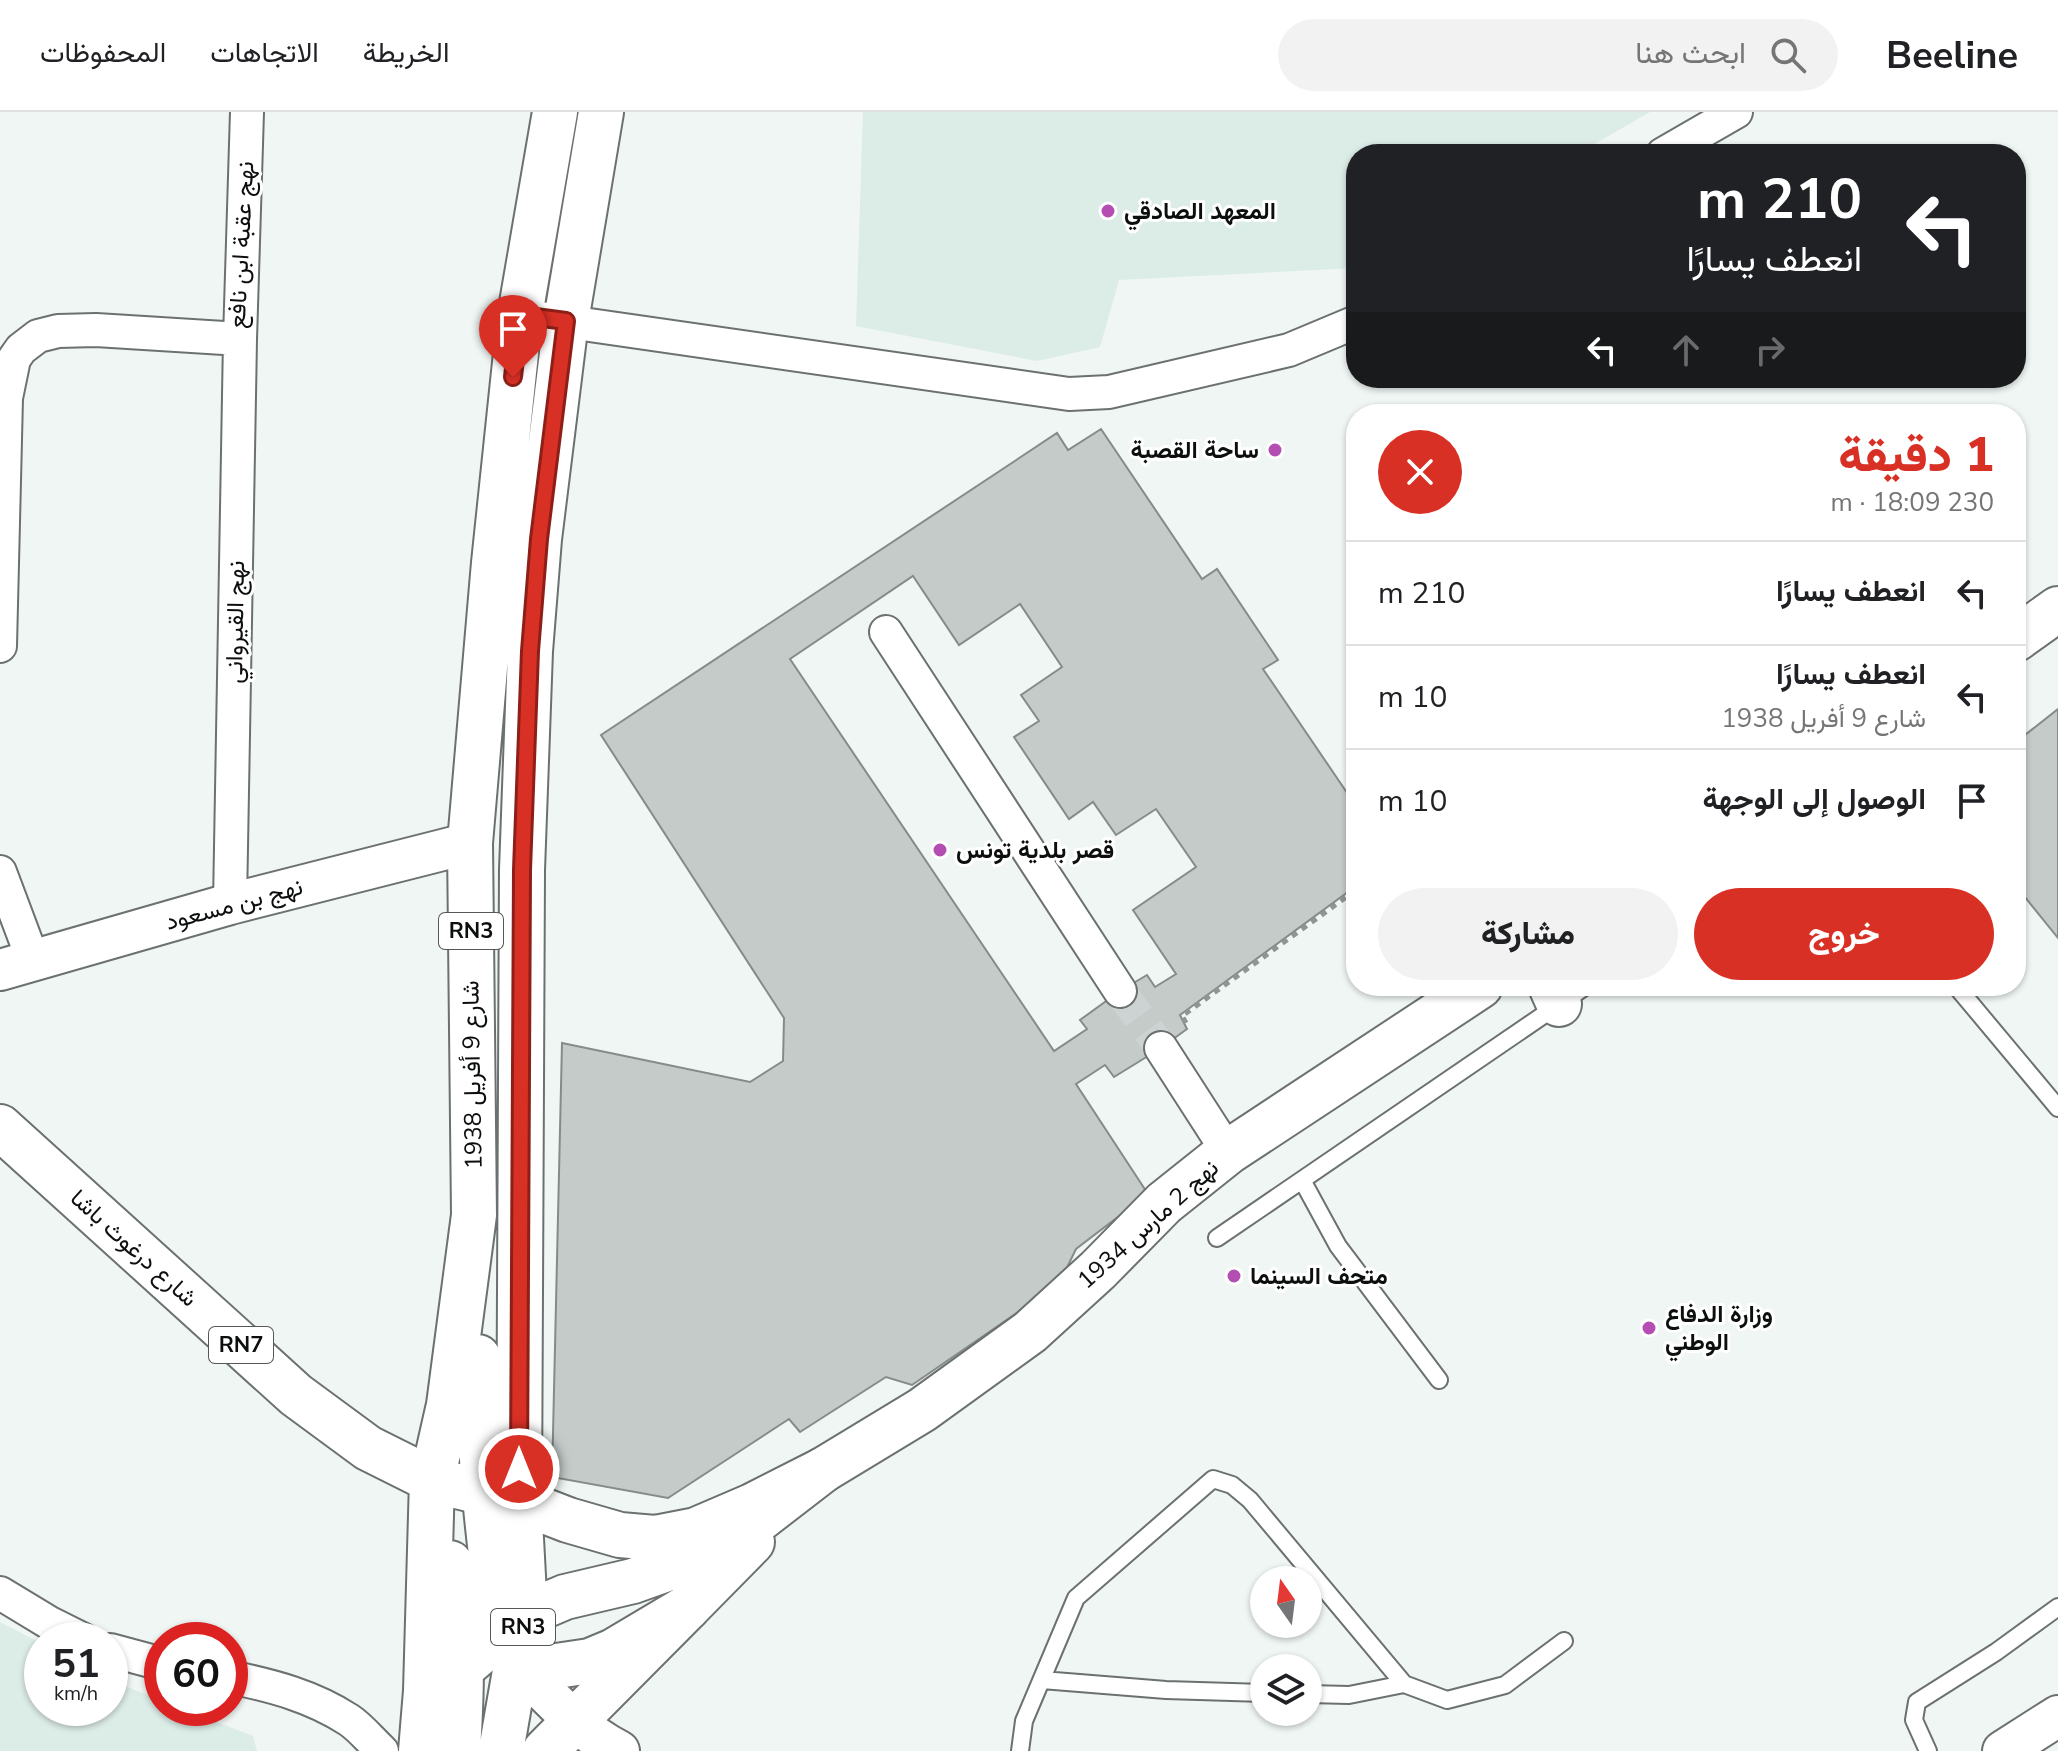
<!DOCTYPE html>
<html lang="ar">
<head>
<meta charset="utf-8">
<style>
  :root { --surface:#fff; --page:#f2f2f2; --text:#202124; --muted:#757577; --line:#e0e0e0; --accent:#d93025 }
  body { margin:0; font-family:"Nunito Sans",Vazirmatn,sans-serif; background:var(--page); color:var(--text); direction:rtl; height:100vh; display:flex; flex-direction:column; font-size:30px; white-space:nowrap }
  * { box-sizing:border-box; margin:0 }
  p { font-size:26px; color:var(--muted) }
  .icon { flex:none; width:44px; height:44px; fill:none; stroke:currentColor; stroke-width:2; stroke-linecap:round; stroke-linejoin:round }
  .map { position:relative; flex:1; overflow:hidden; direction:ltr }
  .side { position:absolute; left:1346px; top:292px; width:680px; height:592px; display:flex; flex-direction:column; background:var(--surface); border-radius:32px; box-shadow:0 2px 6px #0004; direction:rtl }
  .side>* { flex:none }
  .hud { position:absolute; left:1346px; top:32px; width:680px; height:244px; border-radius:32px; box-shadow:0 2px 6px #0004; direction:rtl; background:#202124; color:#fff; overflow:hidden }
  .needle { width:52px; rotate:346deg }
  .controls { position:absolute; left:1250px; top:1454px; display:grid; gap:16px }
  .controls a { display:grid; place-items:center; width:72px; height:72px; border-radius:50%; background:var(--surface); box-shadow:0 2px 6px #0004; font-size:40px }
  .speed { position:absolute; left:24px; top:1510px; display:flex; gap:16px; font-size:40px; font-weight:700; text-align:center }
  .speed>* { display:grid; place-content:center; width:104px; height:104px; border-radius:50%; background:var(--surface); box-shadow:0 2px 6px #0004; line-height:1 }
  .speed small { font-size:20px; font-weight:400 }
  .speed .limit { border:12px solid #d22; background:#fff; color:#111 }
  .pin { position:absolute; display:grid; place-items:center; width:68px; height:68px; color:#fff; margin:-82px -34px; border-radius:50% 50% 50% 0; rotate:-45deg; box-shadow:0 0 8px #0007 }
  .pin .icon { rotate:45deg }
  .me { position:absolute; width:88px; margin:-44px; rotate:0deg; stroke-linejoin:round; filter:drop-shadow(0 0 6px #0008) }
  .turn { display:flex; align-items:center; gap:28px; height:168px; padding:0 32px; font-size:36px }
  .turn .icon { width:104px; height:104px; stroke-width:2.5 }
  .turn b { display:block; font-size:56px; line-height:68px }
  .lanes { display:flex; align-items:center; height:76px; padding:0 32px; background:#0003; justify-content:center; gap:40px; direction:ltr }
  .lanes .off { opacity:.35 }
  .round { display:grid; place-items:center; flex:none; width:84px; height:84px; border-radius:42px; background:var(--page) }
  .headline { display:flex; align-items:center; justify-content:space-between; height:136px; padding:0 32px }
  h1 { font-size:48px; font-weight:800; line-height:60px; color:var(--accent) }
  .action { display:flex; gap:16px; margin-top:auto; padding:16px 32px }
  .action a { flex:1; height:92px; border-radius:48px; background:var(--accent); color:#fff; font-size:32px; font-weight:800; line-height:92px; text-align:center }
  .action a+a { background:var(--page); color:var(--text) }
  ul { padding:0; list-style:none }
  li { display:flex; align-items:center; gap:24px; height:104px; padding:0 32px; border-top:2px solid var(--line) }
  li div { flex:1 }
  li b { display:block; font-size:30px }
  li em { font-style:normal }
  header { display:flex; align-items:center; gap:48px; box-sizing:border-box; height:112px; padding:0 40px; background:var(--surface); border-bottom:2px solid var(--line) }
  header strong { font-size:38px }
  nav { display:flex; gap:44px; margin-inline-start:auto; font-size:28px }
  .search { width:560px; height:72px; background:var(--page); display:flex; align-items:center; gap:20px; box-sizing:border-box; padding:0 28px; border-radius:44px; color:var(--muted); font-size:30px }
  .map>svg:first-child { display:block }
</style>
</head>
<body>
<header>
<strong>Beeline</strong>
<div class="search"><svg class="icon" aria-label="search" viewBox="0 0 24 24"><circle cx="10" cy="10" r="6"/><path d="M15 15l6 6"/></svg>ابحث هنا</div>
<nav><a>الخريطة</a><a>الاتجاهات</a><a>المحفوظات</a></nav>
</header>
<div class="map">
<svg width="2058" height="1639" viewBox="0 0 2058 1639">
  <rect width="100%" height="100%" fill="#eff6f4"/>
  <path fill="#dcece7" d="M863 0H1650L1577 42H1356V156L1119 168 1100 235 1037 249 856 214Z
    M0 1510 42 1532V1596H110V1568L162 1589V1596H180L253 1624 257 1639H0Z"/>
  <path fill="#c4cbc9" stroke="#858b89" stroke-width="2" fill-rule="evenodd" d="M1101 317 1202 467 1217 457 1278 548 1263 557 1356 694V750L1351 753 1356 774 1180 903 1187 917 1161 936 1114 965 1105 953 1076 972 1148 1082 1076 1137 1059 1172 912 1273 886 1265 800 1320 789 1307 668 1386 552 1365 562 931 750 970 783 949 784 906 601 623 1057 321 1068 338ZM913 464 959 533 1020 492 1062 555 1021 583 1039 609 1014 625 1069 707 1093 690 1116 723 1156 697 1196 755 1133 798 1176 862 1155 875 1147 863 1120 879 1080 908 1087 917 1054 939 790 547Z
    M2058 597V826L2016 774V630Z"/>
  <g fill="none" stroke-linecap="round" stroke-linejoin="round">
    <path stroke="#cdd3d2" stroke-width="32" stroke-dasharray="32 16" stroke-linecap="butt" d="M1120 879 1161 936"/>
    <g stroke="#6b716f" stroke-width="20">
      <path id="service" d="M1956 874 2058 996
        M1302 1068 1338 1134 1439 1268
        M1217 1126 1586 874
        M1042 1568 1166 1578 1264 1581
        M1308 1582 1349 1583 1404 1572
        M1020 1639 1024 1609 1076 1486 1213 1367 1232 1373 1250 1388 1404 1572 1447 1588 1505 1573 1564 1529
        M1928 1639 1914 1608 1917 1590 1996 1540 2058 1495"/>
    </g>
    <g stroke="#6b716f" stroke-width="36">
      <path id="minor" d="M1663 42 1736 0
        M520 203 1069 282 1109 280 1289 238 1356 210
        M886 520 1120 879
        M0 534 6 286 14 247 21 237 38 224 58 219 96 218 240 227 247 0
        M0 760 33 848
        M230 792 240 227
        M1161 936 1228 1040
        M0 1481 48 1510 84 1528
        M110 1538 162 1552
        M230 1565C273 1574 312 1584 349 1608 361 1616 371 1629 382 1639"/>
    </g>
    <g stroke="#6b716f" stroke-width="44">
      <path id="tertiary" d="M0 858 230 792 470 731
        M516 1551C549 1584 578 1618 619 1639
        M2003 1639 2058 1604"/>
    </g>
    <g stroke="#6b716f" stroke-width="48">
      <path id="secondary" d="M2016 527 2058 497
        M1551 874 1559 892
        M516 1551 543 1556 590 1549 614 1539 688 1495 752 1430
        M434 1573 463 1555 525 1502 565 1485 633 1469 689 1449 753 1412 823 1358 922 1298 1030 1220 1098 1158 1164 1091 1228 1040 1480 874"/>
    </g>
    <g stroke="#6b716f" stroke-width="48">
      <path id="primary" d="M0 1015 296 1283 368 1336 432 1368 519 1389 568 1408 620 1423 655 1426 696 1418 752 1394 823 1358
        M478 1245C478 1330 487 1414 498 1499
        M450 1451C464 1518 462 1571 458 1639
        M421 1639 426 1579 432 1368 449 1293 474 1103 470 731 494 451 520 203 555 0
        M501 1639 525 1502 519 1389 522 758 530 539 539 427 566 209 601 0
        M545 1639 688 1495"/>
    </g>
    <path stroke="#909594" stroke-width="5" stroke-dasharray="6 6" stroke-linecap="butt" d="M1186 911 1182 904 1356 778"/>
    <use href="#service" stroke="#fff" stroke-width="16"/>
    <use href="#minor" stroke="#fff" stroke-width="32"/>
    <use href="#tertiary" stroke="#fff" stroke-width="40"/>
    <use href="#secondary" stroke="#fff" stroke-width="44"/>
    <use href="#primary" stroke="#fff" stroke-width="44"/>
  </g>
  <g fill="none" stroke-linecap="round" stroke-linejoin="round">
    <g stroke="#8d1f18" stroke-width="20">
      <path id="route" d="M513 265 520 203 566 209 539 427 530 539 522 758 519 1357"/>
    </g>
    <use href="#route" stroke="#d93025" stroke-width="14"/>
  </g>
  <g fill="#b54eb2" stroke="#fff" stroke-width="3">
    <circle cx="1108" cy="99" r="8"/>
    <circle cx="1275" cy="338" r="8"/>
    <circle cx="940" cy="738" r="8"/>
    <circle cx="1234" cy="1164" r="8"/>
    <circle cx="1649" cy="1216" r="8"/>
  </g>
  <g text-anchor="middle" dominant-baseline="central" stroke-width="6" stroke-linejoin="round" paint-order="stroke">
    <g fill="#fff" stroke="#565757" stroke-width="2">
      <rect x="439" y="801" width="64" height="36" rx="6"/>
      <rect x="209" y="1215" width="64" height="36" rx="6"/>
      <rect x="491" y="1497" width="64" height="36" rx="6"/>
    </g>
    <g font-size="22" font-weight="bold" fill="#0d0f0f">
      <text x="471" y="819">RN3</text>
      <text x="241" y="1233">RN7</text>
      <text x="523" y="1515">RN3</text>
    </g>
    <g font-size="24" font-weight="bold" fill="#0d0f0f" stroke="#fff" text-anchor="start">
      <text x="1124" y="99">المعهد الصادقي</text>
      <text x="1259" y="338" text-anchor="end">ساحة القصبة</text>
      <text x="956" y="738">قصر بلدية تونس</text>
      <text x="1250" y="1164">متحف السينما</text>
      <text x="1665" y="1202">وزارة الدفاع<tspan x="1665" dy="28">الوطني</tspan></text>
    </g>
    <g font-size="24" fill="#0d0f0f" stroke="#fff">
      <text transform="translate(241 133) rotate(-87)">نهج عقبة ابن نافع</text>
      <text transform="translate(235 510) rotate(-89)">نهج القيرواني</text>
      <text transform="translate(234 792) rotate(-15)">نهج بن مسعود</text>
      <text transform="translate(472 963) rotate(-91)">شارع 9 أفريل 1938</text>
      <text transform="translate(1148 1112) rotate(-42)">نهج 2 مارس 1934</text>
      <text transform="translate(134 1136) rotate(42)">شارع درغوث باشا</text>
    </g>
  </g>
</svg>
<div class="controls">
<a><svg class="needle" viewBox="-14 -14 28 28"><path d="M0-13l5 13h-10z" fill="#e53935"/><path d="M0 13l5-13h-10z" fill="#757577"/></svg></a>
<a><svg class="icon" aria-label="layers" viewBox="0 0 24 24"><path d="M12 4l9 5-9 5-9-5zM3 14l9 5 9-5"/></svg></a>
</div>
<div class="speed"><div>51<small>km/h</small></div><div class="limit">60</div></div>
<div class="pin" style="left:513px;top:265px;background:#d93025"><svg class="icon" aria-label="arrive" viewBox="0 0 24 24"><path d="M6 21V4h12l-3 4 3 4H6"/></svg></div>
<svg class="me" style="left:519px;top:1357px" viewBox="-20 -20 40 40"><circle r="17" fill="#d93025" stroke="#fff" stroke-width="3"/><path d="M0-11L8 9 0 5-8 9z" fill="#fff"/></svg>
<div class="hud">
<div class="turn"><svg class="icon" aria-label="left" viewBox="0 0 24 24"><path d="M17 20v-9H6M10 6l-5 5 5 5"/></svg><div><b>210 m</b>انعطف يسارًا</div></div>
<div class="lanes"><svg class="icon" aria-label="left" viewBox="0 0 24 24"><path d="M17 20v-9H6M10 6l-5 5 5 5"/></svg><svg class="icon off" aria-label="ahead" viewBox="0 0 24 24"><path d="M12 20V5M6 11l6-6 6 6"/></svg><svg class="icon off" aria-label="right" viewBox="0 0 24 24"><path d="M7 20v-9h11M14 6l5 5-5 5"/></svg></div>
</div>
<section class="side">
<div class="headline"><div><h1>1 دقيقة</h1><p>230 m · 18:09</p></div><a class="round" style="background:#d93025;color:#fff"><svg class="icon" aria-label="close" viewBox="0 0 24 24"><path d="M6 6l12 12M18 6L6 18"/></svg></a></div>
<ul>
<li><svg class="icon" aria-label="left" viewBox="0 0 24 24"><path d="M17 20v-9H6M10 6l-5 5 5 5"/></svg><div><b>انعطف يسارًا</b></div><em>210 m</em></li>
<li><svg class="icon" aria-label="left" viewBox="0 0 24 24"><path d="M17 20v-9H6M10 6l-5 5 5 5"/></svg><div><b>انعطف يسارًا</b><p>شارع 9 أفريل 1938</p></div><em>10 m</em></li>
<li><svg class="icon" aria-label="arrive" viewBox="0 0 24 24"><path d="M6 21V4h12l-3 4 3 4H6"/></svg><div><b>الوصول إلى الوجهة</b></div><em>10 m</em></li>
</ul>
<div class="action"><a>خروج</a><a>مشاركة</a></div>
</section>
</div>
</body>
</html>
